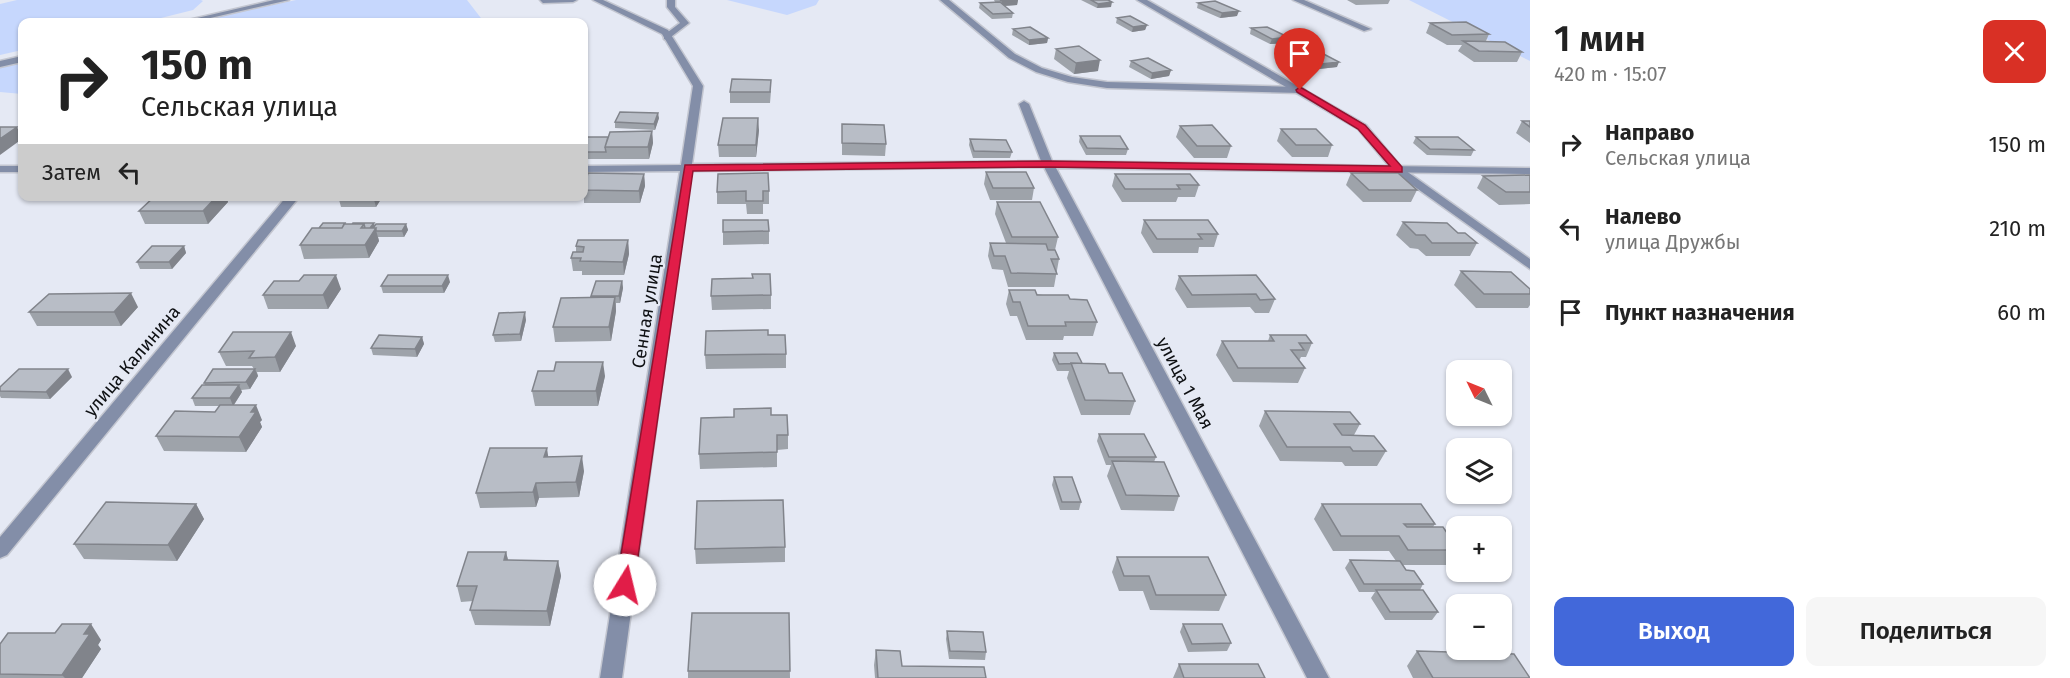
<!DOCTYPE html>
<html lang="ru">
<head>
<meta charset="utf-8">
<style>
  :root { --surface:#fff; --page:#f6f6f6; --text:#222; --muted:#767676; --accent:#4268da }
  body { margin:0; font-family:"Fira Sans",sans-serif; background:var(--page); color:var(--text); height:100vh; display:flex; flex-direction:column; font-size:22px; white-space:nowrap }
  * { box-sizing:border-box; margin:0 }
  p { font-size:20px; color:var(--muted) }
  .icon { flex:none; width:33px; height:33px; fill:none; stroke:currentColor; stroke-width:2; stroke-linecap:round; stroke-linejoin:round }
  .map { position:relative; flex:1; overflow:hidden }
  .drawer { display:flex; flex-direction:column; background:var(--surface); width:540px }
  .drawer>* { flex:none }
  .guide { position:absolute; left:18px; top:18px; width:570px; height:183px; border-radius:12px; box-shadow:0 2px 4px #0004; background:#fff; color:var(--text); overflow:hidden }
  .needle { width:39px; rotate:313deg }
  .fabs { position:absolute; left:1446px; top:360px; display:grid; gap:12px }
  .fabs a { display:grid; place-items:center; width:66px; height:66px; border-radius:12px; background:var(--surface); box-shadow:0 2px 4px #0004; font-size:30px }
  .pin { position:absolute; display:grid; place-items:center; width:51px; height:51px; color:#fff; margin:-62px -26px; border-radius:50% 50% 50% 0; rotate:-45deg; box-shadow:0 0 6px #0007 }
  .pin .icon { rotate:45deg }
  .me { position:absolute; width:66px; margin:-33px; rotate:9deg; stroke-linejoin:round; filter:drop-shadow(0 0 4px #0008) }
  .turn { display:flex; align-items:center; gap:21px; height:126px; padding:0 24px; font-size:27px }
  .turn .icon { width:78px; height:78px; stroke-width:2.5 }
  .turn b { display:block; font-size:42px; line-height:51px }
  .then { display:flex; align-items:center; height:57px; padding:0 24px; background:#0003; gap:12px; font-size:22px }
  .round { display:grid; place-items:center; flex:none; width:63px; height:63px; border-radius:12px; background:var(--page) }
  .head { display:flex; align-items:center; justify-content:space-between; height:102px; padding:0 24px }
  h1 { font-size:36px; font-weight:600; line-height:45px }
  .action { display:flex; gap:12px; margin-top:auto; padding:12px 24px }
  .action a { flex:1; height:69px; border-radius:12px; background:var(--accent); color:#fff; font-size:24px; font-weight:600; line-height:69px; text-align:center }
  .action a+a { background:var(--page); color:var(--text) }
  ul { padding:0; list-style:none }
  li { display:flex; align-items:center; gap:18px; height:84px; padding:0 24px }
  li div { flex:1 }
  li b { display:block; font-size:22px }
  li em { font-style:normal }
  main { display:flex; flex:1; min-height:0 }
  .map>svg:first-child { display:block }
</style>
</head>
<body>
<main>
<div class="map">
<svg width="1530" height="678" viewBox="0 0 1530 678">
  <rect width="100%" height="100%" fill="#e5e9f4"/>
  <path fill="#c6d7fd" d="M17 0H201L203 1 193 10 145 22H22V50L0 55V4Z
    M296 0H467L484 22H193Z
    M727 0H819L816 5 787 15Z
    M1409 0H1530V61Z
    M22 61V94L0 92V66Z"/>
  <g fill="none" stroke-linecap="round" stroke-linejoin="round">
    <g stroke="#c3c6d0" stroke-width="3">
      <path id="service" d="M274 0H289L193 22H180Z
        M667 0H675V7L689 23 667 40 664 39V35L680 23 667 7Z
        M22 56V62L0 67V61Z"/>
    </g>
    <g stroke="#c3c6d0" stroke-width="3">
      <path id="minor" d="M540 0H577L573 2 543 3Z
        M593 0H603L668 30 703 86 692 164 1041 161 1019 104 1024 101 1029 104 1052 161 1530 168V174L1056 168 1329 678H1307L1044 167 691 171 622 678H600L680 171 584 172V166L681 165 693 86 662 34Z
        M940 0H949L1015 54 1042 68 1072 77 1107 82 1300 87 1305 90 1300 93 1107 88 1068 82 1036 72 1009 58Z
        M1293 0H1304L1371 29 1364 31Z
        M0 166H22V172H0Z
        M287 196H300L7 555 0 558V537Z"/>
    </g>
    <g stroke="#c3c6d0" stroke-width="3">
      <path id="tertiary" d="M1137 0H1147L1366 125 1402 168 1530 259V269L1394 172 1358 129Z"/>
    </g>
    <use href="#service" fill="#838ea8" fill-rule="evenodd"/>
    <use href="#minor" fill="#838ea8" fill-rule="evenodd"/>
    <use href="#tertiary" fill="#838ea8" fill-rule="evenodd"/>
  </g>
  <path fill="#9ea3aa" d="M994 0H1018L1017 5 1005 6 1013 13 1012 18 992 19 979 8 980 3 995 2Z
    M1081 0H1108L1111 7 1097 8Z
    M1347 0H1390L1388 4 1356 5Z
    M1198 3 1237 16 1220 18 1197 8Z
    M1117 18 1147 25 1145 30 1132 32 1116 23Z
    M1430 23 1489 34 1486 41 1522 52 1517 62H1474L1458 51 1462 45H1447L1426 33Z
    M1251 28 1288 37 1287 43 1270 44 1250 34Z
    M1013 29 1048 38 1047 43 1029 45 1012 35Z
    M1056 49 1098 71 1074 74 1054 59Z
    M1297 51 1337 67 1319 69 1295 57Z
    M1131 61 1171 70 1169 76 1151 79 1129 67Z
    M771 91 770 103H730V92Z
    M659 118 655 130 615 128V122Z
    M1522 121H1530V143L1516 133Z
    M842 124 886 144 885 156 842 155Z
    M1180 126 1231 146 1227 158H1194L1176 137Z
    M1281 129 1332 145 1328 157H1292L1277 141Z
    M759 130 756 157H719L718 145Z
    M652 131 653 143 649 159H584V142L608 137Z
    M1080 136 1128 149 1126 155H1086L1079 142Z
    M1416 137 1474 150 1471 156 1427 155 1413 143Z
    M970 139 1012 152 1010 158H973L969 145Z
    M986 172 1034 188 1032 200H990L984 184Z
    M1351 173 1417 190 1411 202H1363L1346 185Z
    M644 174 645 186 640 203H584V187Z
    M1115 174 1199 185 1195 197H1178L1176 202H1122L1112 186Z
    M1530 175V204L1499 205 1477 188 1483 176Z
    M769 191V204H763V214H747L746 204H717V192Z
    M155 196H226L228 202 208 224H145L139 211Z
    M338 196H383L376 207H341Z
    M997 202 1058 237 1055 250 1059 259 1054 287H1008L1003 270 992 269 988 256 990 243H1006L995 214Z
    M723 220 769 231V244L723 245Z
    M1144 220 1218 234 1214 247H1199L1198 253H1153L1141 233Z
    M1403 222 1458 233 1477 243 1470 256H1426L1418 249 1410 248 1396 235Z
    M406 224 408 230 404 237H378L379 241 369 258 304 259 300 245 319 228Z
    M628 240 629 254 624 275H582V271H573L571 258 576 252V246Z
    M184 246 186 253 172 269H140L137 262Z
    M1461 271 1530 289V305L1528 308H1476L1454 285Z
    M1256 275 1275 299 1269 313H1255L1250 307 1187 308 1175 289 1179 276Z
    M299 281 341 289 328 309H268L263 295Z
    M622 281 623 288 620 303H616V311L611 341 555 342 553 327 591 298V296Z
    M450 282 444 293H383L381 286Z
    M1009 290 1070 299 1097 322 1093 336H1064L1063 340H1026L1017 316H1010L1006 304Z
    M771 295V309L712 310 711 296Z
    M138 307 121 326H37L29 312Z
    M526 320 521 341 495 342 493 335Z
    M768 335 786 354V368L706 369 705 355Z
    M1270 335 1312 343 1306 357H1301L1299 361 1305 368 1298 383 1233 382 1216 355 1222 341H1268Z
    M422 337 424 344 417 357 373 355 371 348Z
    M296 346 280 372H257L258 376 250 389 241 390 242 392 234 405 262 420 260 422 262 427 246 452 164 451 156 436 215 412 220 406H195L192 398 205 385 204 383 254 369 252 366H226L219 352Z
    M1054 353 1109 373 1135 401 1130 415H1081L1067 378 1069 371H1057L1052 360Z
    M554 371 605 376 598 406H535L532 391Z
    M72 377 50 399 1 398 0 396V387Z
    M1265 411 1360 424 1354 435 1386 451 1377 466H1345L1342 462 1280 461 1259 426Z
    M771 415 788 435V449L777 450V467L700 469 699 454Z
    M1099 434 1156 457 1154 462 1179 496 1174 511 1121 510 1107 476 1111 465H1106L1097 441Z
    M548 457 584 471 579 497 539 498 536 507 480 508 476 493Z
    M1054 477 1081 502 1079 510H1060L1052 485Z
    M196 504 204 519 177 561 84 559 74 544Z
    M1322 504 1435 524 1433 527 1456 546V555L1450 565H1403L1406 570 1423 584 1420 590 1438 612 1432 620H1385L1371 598 1375 592H1359L1345 568 1350 560 1396 561 1389 551H1333L1314 519Z
    M785 547V562L696 564 695 549Z
    M506 552 508 560 558 561 561 576 550 626 475 625 470 610 473 601 461 602 457 586Z
    M1117 557 1226 595 1219 611 1150 610 1143 591H1119L1112 572Z
    M789 613 790 678H688V671Z
    M1183 624 1231 643 1227 651 1188 652 1180 632Z
    M947 631 986 652 985 660 949 659 946 639Z
    M101 640 98 645 101 649 82 678H0V644Z
    M876 650 902 666 986 678H875L874 665Z
    M1417 651 1530 678H1413L1407 666Z
    M1179 664 1184 678H1173Z"/>
  <path fill="#81848b" d="M1018 0 1017 5 1001 6 1002 1Z
    M1112 2 1111 7 1097 8 1098 4Z
    M1239 11 1237 16 1220 18 1222 13Z
    M1147 25 1145 30 1132 32 1133 27Z
    M1288 37 1287 43 1270 44 1272 39Z
    M1048 38 1047 43 1029 45V40Z
    M1100 60 1098 71 1074 74 1076 63Z
    M1339 62 1337 67 1319 69 1321 64Z
    M1171 70 1169 76 1151 79 1152 73Z
    M658 113 659 118 655 130 654 124Z
    M758 118 759 130 756 157V145Z
    M17 127 22 137V139L0 155V139Z
    M652 131 653 143 649 159 648 147Z
    M644 174 645 186 640 203 639 191Z
    M217 196H226L228 202 208 224 203 211Z
    M373 196H383L376 207Z
    M374 223 379 241 369 258 365 245 370 228Z
    M406 224 408 230 404 237 402 231Z
    M628 240 629 254 624 275 623 262Z
    M184 246 186 253 172 269 169 262Z
    M336 275 341 289 328 309 323 295Z
    M448 275 450 282 444 293 442 286Z
    M622 281 623 288 620 303 619 296Z
    M131 293 138 307 121 326 114 312Z
    M615 297 616 311 611 341 609 327Z
    M525 312 526 320 521 341 520 334Z
    M291 332 296 346 280 372 275 357Z
    M422 337 424 344 417 357 415 349Z
    M603 362 605 376 598 406 596 391Z
    M68 369 72 377 50 399 46 392Z
    M255 369 258 376 250 389 246 382Z
    M239 385 242 392 233 406 230 398Z
    M256 405 262 420 260 422 262 427 246 452 239 437 251 412Z
    M547 448 549 462 544 457Z
    M582 456 584 471 579 497 576 482Z
    M536 483 539 498 536 507 533 492Z
    M196 504 204 519 177 561 168 545Z
    M506 552 510 568 504 560Z
    M558 561 561 576 550 626 547 611Z
    M91 624 101 640 98 645 101 649 82 678H65L62 675 84 634Z"/>
  <path fill="#b8bdc6" stroke="#81848b" stroke-width="1.5" d="M1000 0H1018L1002 1Z
    M1091 0H1108L1112 2 1098 4Z
    M1215 1 1239 11 1222 13 1198 3Z
    M1000 2 1013 13 993 14 980 3Z
    M1130 16 1147 25 1133 27 1117 18Z
    M1466 22 1489 34 1452 35 1430 23Z
    M1030 27 1048 38 1029 40 1013 29Z
    M1267 27 1288 37 1272 39 1251 28Z
    M1463 41 1505 42 1522 52 1479 51Z
    M1079 46 1100 60 1076 63 1056 49Z
    M1314 49 1339 62 1321 64 1297 51Z
    M1148 58 1171 70 1152 73 1131 61Z
    M732 79 771 80 770 92H730Z
    M620 112 658 113 654 124 615 122Z
    M723 118H758L756 145H718Z
    M1522 121H1530V127Z
    M842 124 884 125 886 144 842 143Z
    M1212 125 1231 146H1197L1180 126Z
    M0 127H17L0 139Z
    M1281 129H1316L1332 145H1296Z
    M652 131 648 147H605L610 132Z
    M1080 136H1120L1128 149 1087 148Z
    M585 137H608L605 147 606 152H584V142Z
    M1416 137H1458L1474 150 1430 149Z
    M970 139 1006 140 1012 152 974 151Z
    M986 172H1026L1034 188H993Z
    M588 173 644 174 639 191 584 190V187Z
    M768 173 769 191H763V201H746V191L717 192 718 174Z
    M1351 173H1398L1417 190H1369Z
    M1115 174H1190L1199 185H1177L1180 189H1125Z
    M1530 175V192H1506L1483 176Z
    M155 196H217L203 211H139Z
    M997 202H1040L1058 237H1012Z
    M723 220H768L769 231 723 232Z
    M1144 220H1208L1218 234H1198L1202 239H1157Z
    M1403 222 1447 223 1458 233H1465L1477 243H1432L1425 235H1416Z
    M323 223H345L342 228H319Z
    M353 223H374L370 228H365L364 224H352Z
    M344 224H364L361 228H376L365 245H300L312 228H342Z
    M376 224H406L402 231H376V228H373Z
    M578 240H628L623 262 580 261 581 258H571L573 252H583L584 247 576 246Z
    M990 243 1046 244 1048 250H1055L1059 259H1051L1057 274 1011 273 1005 256H994Z
    M152 246H184L169 262H137Z
    M1461 271 1511 272 1530 289V294H1484Z
    M752 274H770L771 295 711 296 712 279 753 278Z
    M304 275H336L323 295H263L274 281H299Z
    M388 275H448L442 286H381Z
    M1256 275 1275 299 1260 300 1256 294 1192 295 1179 276Z
    M596 281H622L619 296H591Z
    M1009 290H1035L1037 295H1068L1070 299 1087 300 1097 322H1065L1066 326H1028L1020 302H1013Z
    M131 293 114 312H29L49 294Z
    M615 297 609 327H553L561 298Z
    M525 312 520 334 493 335 499 313Z
    M768 330V335H785L786 354 705 355 706 331Z
    M233 332H291L275 357 249 358 254 351 219 352Z
    M379 335 422 337 415 349 371 348Z
    M1270 335H1306L1312 343H1299L1304 350H1291L1305 368H1238L1222 341H1274Z
    M1054 353H1077L1082 363 1059 364Z
    M556 362H603L596 391H532L538 371H554Z
    M1071 363 1105 364 1109 373H1122L1135 401 1085 400Z
    M19 369H68L46 392 0 391V387Z
    M213 369H255L246 382 204 383Z
    M202 385H239L230 398H192Z
    M220 405H256L251 412H256L239 437 156 436 175 411 215 412Z
    M771 408V415H787L788 435H777V452L699 454 701 418 734 417V409Z
    M1265 411 1350 412 1360 424H1334L1342 435 1374 436 1386 451H1353L1350 447H1287Z
    M1099 434H1144L1156 457H1109Z
    M490 448H547L544 457 582 456 576 482 536 483 533 492 476 493Z
    M1112 461 1164 462 1179 496 1126 495Z
    M1054 477H1072L1081 502H1062Z
    M783 500 785 547 695 549 697 501Z
    M106 502 196 504 168 545 74 544Z
    M1322 504H1421L1435 524H1404L1407 527H1443L1456 546V550H1408L1399 536H1341Z
    M468 552H506L504 560 558 561 547 611 470 610 477 586H457Z
    M1117 557H1208L1226 595H1156L1149 576H1124Z
    M1350 560 1400 561 1406 570 1414 571 1423 584H1364Z
    M1376 590H1423L1438 612H1390Z
    M692 613H789L790 671H688Z
    M62 624H91L84 634H90L62 675 0 674V644L8 633H55Z
    M1183 624H1222L1231 643 1192 644Z
    M947 631 983 632 986 652 950 651Z
    M876 650 900 651 902 666 984 667 986 678H878Z
    M1417 651 1514 654 1530 678H1433Z
    M1179 664H1258L1265 678H1184Z"/>
  <path fill="#e11d48" stroke="#92132f" stroke-width="1.5" d="M1300 87 1365 125 1402 167V172L1048 167 693 171 634 585 632 590 625 593 619 590 616 585 685 165 1048 161 1390 166 1358 129 1297 92 1296 90Z"/>
  <g text-anchor="middle" dominant-baseline="central" stroke-width="4.5" stroke-linejoin="round" paint-order="stroke">
    <g font-size="18" fill="#0e1013" stroke="#e5e9f4">
      <text transform="translate(647 311) rotate(-81)">Сенная улица</text>
      <text transform="translate(132 361) rotate(-50)">улица Калинина</text>
      <text transform="translate(1185 383) rotate(62)">улица 1 Мая</text>
    </g>
  </g>
</svg>
<div class="fabs">
<a><svg class="needle" viewBox="-14 -14 28 28"><path d="M0-13l5 13h-10z" fill="#e53935"/><path d="M0 13l5-13h-10z" fill="#767676"/></svg></a>
<a><svg class="icon" aria-label="layers" viewBox="0 0 24 24"><path d="M12 4l9 5-9 5-9-5zM3 14l9 5 9-5"/></svg></a>
<a>+</a>
<a>−</a>
</div>
<div class="pin" style="left:1300px;top:90px;background:#d93025"><svg class="icon" aria-label="arrive" viewBox="0 0 24 24"><path d="M6 21V4h12l-3 4 3 4H6"/></svg></div>
<svg class="me" style="left:625px;top:585px" viewBox="-20 -20 40 40"><circle r="19" fill="#fff"/><path d="M0-13L10 11 0 6-10 11z" fill="#e11d48"/></svg>
<div class="guide">
<div class="turn"><svg class="icon" aria-label="right" viewBox="0 0 24 24"><path d="M7 20v-9h11M14 6l5 5-5 5"/></svg><div><b>150 m</b>Сельская улица</div></div>
<div class="then">Затем<svg class="icon" aria-label="left" viewBox="0 0 24 24"><path d="M17 20v-9H6M10 6l-5 5 5 5"/></svg></div>
</div>
</div>
<section class="drawer">
<div class="head"><div><h1>1 мин</h1><p>420 m · 15:07</p></div><a class="round" style="background:#d93025;color:#fff"><svg class="icon" aria-label="close" viewBox="0 0 24 24"><path d="M6 6l12 12M18 6L6 18"/></svg></a></div>
<ul>
<li><svg class="icon" aria-label="right" viewBox="0 0 24 24"><path d="M7 20v-9h11M14 6l5 5-5 5"/></svg><div><b>Направо</b><p>Сельская улица</p></div><em>150 m</em></li>
<li><svg class="icon" aria-label="left" viewBox="0 0 24 24"><path d="M17 20v-9H6M10 6l-5 5 5 5"/></svg><div><b>Налево</b><p>улица Дружбы</p></div><em>210 m</em></li>
<li><svg class="icon" aria-label="arrive" viewBox="0 0 24 24"><path d="M6 21V4h12l-3 4 3 4H6"/></svg><div><b>Пункт назначения</b></div><em>60 m</em></li>
</ul>
<div class="action"><a>Выход</a><a>Поделиться</a></div>
</section>
</main>
</body>
</html>
